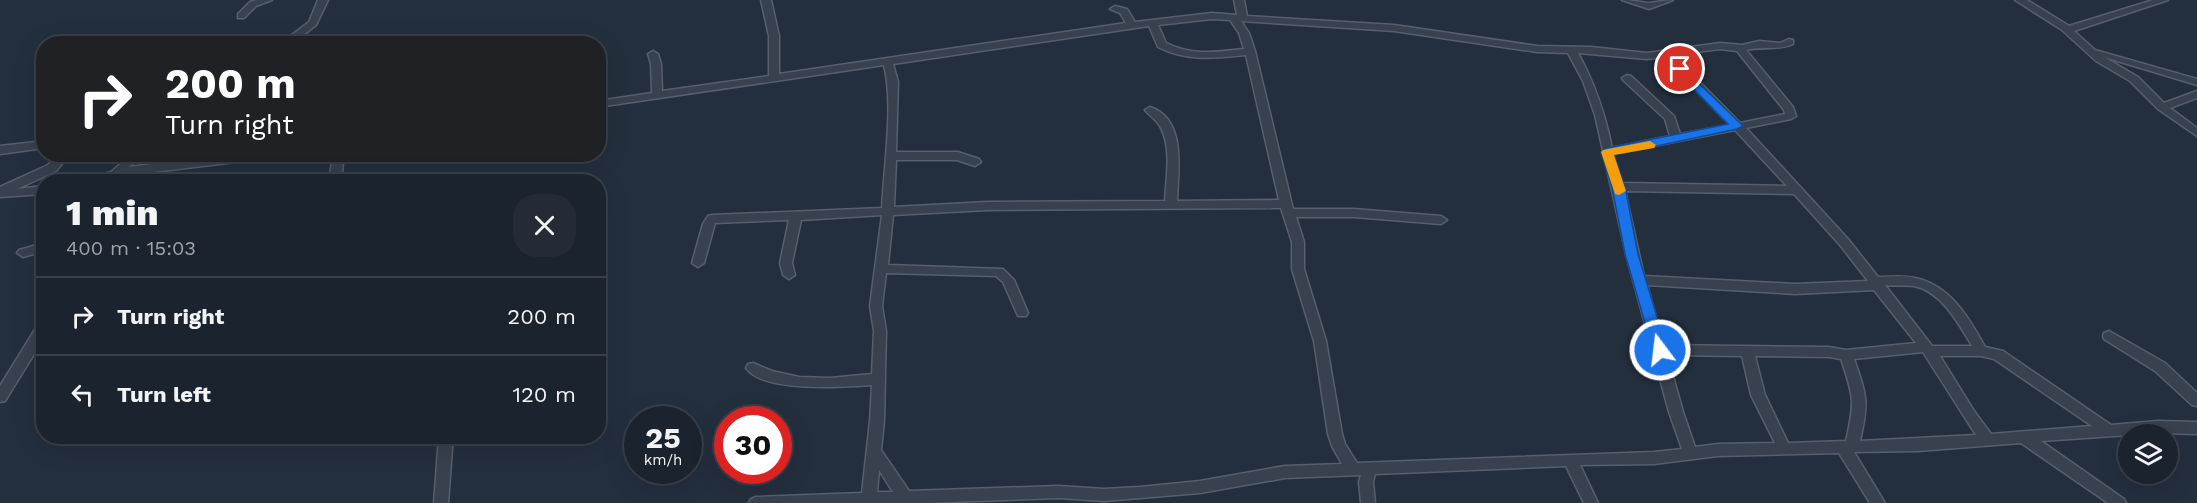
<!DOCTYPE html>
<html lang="en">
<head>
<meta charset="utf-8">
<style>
  :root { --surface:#1b232e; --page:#242b36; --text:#f1f3f6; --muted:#a0a4aa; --line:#39404a }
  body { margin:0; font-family:"Work Sans",sans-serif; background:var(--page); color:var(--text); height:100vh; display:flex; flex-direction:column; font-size:22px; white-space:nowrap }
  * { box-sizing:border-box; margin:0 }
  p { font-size:20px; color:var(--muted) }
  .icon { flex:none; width:33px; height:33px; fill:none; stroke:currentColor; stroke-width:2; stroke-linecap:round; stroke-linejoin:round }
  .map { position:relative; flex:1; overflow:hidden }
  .drawer { position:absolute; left:36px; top:174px; width:570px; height:270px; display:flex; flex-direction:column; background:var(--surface); border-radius:24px; box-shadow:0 6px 24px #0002,0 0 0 2px var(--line) }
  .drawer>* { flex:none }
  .top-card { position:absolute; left:36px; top:36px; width:570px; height:126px; border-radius:24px; box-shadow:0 6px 24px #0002,0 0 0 2px var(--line); background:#202124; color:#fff; overflow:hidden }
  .buttons { position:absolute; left:2118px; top:424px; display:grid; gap:12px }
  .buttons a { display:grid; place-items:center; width:60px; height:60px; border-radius:50%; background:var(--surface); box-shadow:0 6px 24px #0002,0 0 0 2px var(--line); font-size:30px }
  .speed { position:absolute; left:624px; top:406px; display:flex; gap:12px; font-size:30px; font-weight:700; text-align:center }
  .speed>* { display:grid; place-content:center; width:78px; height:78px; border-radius:50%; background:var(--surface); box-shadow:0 6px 24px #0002,0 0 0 2px var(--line); line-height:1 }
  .speed small { font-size:15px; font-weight:400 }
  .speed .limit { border:9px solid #d22; background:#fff; color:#111 }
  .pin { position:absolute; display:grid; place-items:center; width:51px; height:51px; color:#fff; margin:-26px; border:3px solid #fff; border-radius:50%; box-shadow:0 2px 6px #0007 }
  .me { position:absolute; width:66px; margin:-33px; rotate:345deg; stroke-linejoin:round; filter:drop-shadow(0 0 4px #0008) }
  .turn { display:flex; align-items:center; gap:21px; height:126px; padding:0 30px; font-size:27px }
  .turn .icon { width:78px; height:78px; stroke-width:2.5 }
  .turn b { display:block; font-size:42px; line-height:51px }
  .round { display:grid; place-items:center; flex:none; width:63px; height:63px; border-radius:24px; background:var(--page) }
  .head { display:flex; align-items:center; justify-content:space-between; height:102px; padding:0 30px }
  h1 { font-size:36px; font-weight:800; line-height:45px }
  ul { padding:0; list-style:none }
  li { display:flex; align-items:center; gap:18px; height:78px; padding:0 30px; border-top:2px solid var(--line) }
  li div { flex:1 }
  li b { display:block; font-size:22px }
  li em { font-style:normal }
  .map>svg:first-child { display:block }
</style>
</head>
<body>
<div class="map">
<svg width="2197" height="503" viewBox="0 0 2197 503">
  <rect width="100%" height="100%" fill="#242f3e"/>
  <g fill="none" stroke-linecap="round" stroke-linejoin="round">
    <g stroke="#565f6c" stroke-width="3">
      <path id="minor" d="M257 0H272L256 6 244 18H238V14L250 2Z
        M318 0H328L316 25 292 44H280L309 22Z
        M761 0H771L779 36V74L1126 23 1120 13 1110 9 1115 6 1127 9 1135 22 1212 13 1237 15 1234 0H1244L1247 16 1394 25 1537 46 1591 47 1647 53 1720 43 1742 45 1759 41 1780 43 1789 39 1793 40V44C1778 51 1762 46 1746 50L1793 107 1796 116 1791 119 1746 128 1848 239 1878 277C1890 277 1903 275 1915 278 1950 285 1969 318 1985 347L2003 351 2111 425 2158 421 2197 422V434L2158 433 2041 441 2124 499 2126 503H2108L2021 443 1918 451 1854 452 1885 503H1870L1839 453 1718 456 1654 464 1580 465 1598 503H1584L1566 466 1375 474 1373 482 1375 503H1361L1359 482 1361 475 1285 478 1200 493 1104 501 1059 498 924 503H749L751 499 756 497 862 493 870 421 872 385C844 387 763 393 746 368L748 364 753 363 772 371 799 377 830 378 872 374 874 331 870 306 882 215 801 220 792 263 795 275 789 279 783 275 780 263 789 220 715 223 704 263 698 267 692 263 703 224 708 216 712 215 882 208C884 165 894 105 884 65L598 107V101L652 93 651 64 648 54 653 51 658 54 661 64 662 91 769 76V36ZM1212 19 1230 20 1239 33 1244 49C1217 52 1192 56 1166 43L1158 25ZM1241 21 1394 31 1537 52 1568 53 1583 81 1595 115 1626 254 1669 412 1682 449 1654 452 1357 463 1345 444 1342 434 1326 341 1304 269V242L1296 217H1354L1441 224 1447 220 1441 216 1354 209H1293L1255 51 1249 33ZM1149 26 1158 47C1187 62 1215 58 1246 55L1279 200 1177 201C1178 171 1187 119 1150 107L1145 110C1150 116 1157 120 1161 128 1172 150 1166 178 1165 201L987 202 894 207 896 160H957L975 166 981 162 979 159 958 152H896L898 82 893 64ZM1720 49 1737 51 1784 110 1785 114 1740 123 1673 55ZM1578 53 1647 59 1663 57 1730 125 1680 134 1674 116 1631 76 1627 75 1622 78 1623 80 1665 119 1670 136 1612 148C1605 113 1595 84 1578 53ZM1735 130 1787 186 1622 183 1613 154ZM1625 191 1794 194 1840 245 1868 281 1795 284 1644 276ZM1281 208 1292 242V269L1314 341 1328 434 1332 446 1342 464 1285 466 1200 481 1140 487 1104 489 1059 486 909 491 881 450 884 421 886 331 882 306 886 273 996 276 1003 282 1018 316H1026L1028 313 1014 280 1003 269 888 265 893 215 987 210ZM1647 285 1795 294 1874 290 1916 343 1846 350 1829 347 1664 345ZM1885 285C1894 286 1904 285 1914 286 1941 291 1959 324 1972 346H1932ZM1923 352 1976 435 1860 441C1869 402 1867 396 1854 359ZM1667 355 1742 356 1751 395 1775 443 1718 444 1695 447 1683 412ZM1755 356 1829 357 1841 359C1854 397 1855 402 1846 441L1788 443 1765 395ZM1940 356H1981L1994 359 2092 426 1991 434 1974 411ZM879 470 893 492H877Z
        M1622 0C1632 0 1639 2 1648 3 1653 3 1665 0 1673 0L1649 9Z
        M2015 0H2027L2069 26 2153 0H2168L2074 31 2095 50 2197 79V85L2104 57 2138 77 2164 103 2197 91V98L2170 108 2197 128V136L2158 109 2130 81 2096 61 2062 30Z
        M44 141V148L0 154V146Z
        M58 154H70L56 171 17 189 44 186V194L0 197V187L48 165Z
        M131 154H143L129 167 235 154H273L268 158 130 175 105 182H84L85 179 111 172Z
        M333 154H344L341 182H329Z
        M44 243V251L23 257 17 253 19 250Z
        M44 321V338L5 401 0 402V386L39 323Z
        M2109 331 2165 363 2197 393V406L2192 405 2155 371 2104 339 2103 336 2104 333Z
        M439 436H453L448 503H434Z"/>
    </g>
    <use href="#minor" fill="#38414e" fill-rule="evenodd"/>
  </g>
  <path fill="#1a73e8" stroke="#114b97" stroke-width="1.5" d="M1680 65 1743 126 1737 129 1614 155 1625 187 1638 254 1667 350 1660 356 1653 350 1625 254 1612 187 1601 152 1607 148 1728 124 1676 71 1674 69Z"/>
  <path fill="#f59e0b" d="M1650 141 1656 145 1654 148 1614 155 1626 191 1619 195 1615 194 1601 152 1603 150Z"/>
</svg>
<div class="buttons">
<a><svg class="icon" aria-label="layers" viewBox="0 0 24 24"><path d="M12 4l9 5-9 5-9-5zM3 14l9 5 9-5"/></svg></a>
</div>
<div class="speed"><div>25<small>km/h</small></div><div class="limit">30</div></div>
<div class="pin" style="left:1680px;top:69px;background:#d93025"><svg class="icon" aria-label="arrive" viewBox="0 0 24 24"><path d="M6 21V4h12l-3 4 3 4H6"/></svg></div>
<svg class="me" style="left:1660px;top:350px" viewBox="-20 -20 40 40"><circle r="17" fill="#1a73e8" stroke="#fff" stroke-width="3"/><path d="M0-11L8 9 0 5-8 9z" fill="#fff"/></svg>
<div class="top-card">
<div class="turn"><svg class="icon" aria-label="right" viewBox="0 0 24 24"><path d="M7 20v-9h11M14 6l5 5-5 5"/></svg><div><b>200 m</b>Turn right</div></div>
</div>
<section class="drawer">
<div class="head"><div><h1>1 min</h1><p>400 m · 15:03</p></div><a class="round"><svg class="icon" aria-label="close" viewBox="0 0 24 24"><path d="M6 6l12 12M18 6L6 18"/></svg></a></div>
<ul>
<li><svg class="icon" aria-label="right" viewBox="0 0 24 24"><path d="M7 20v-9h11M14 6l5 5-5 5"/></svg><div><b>Turn right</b></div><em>200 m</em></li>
<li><svg class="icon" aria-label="left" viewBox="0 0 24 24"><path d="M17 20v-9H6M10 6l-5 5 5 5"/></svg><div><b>Turn left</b></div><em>120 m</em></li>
</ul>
</section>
</div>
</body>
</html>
